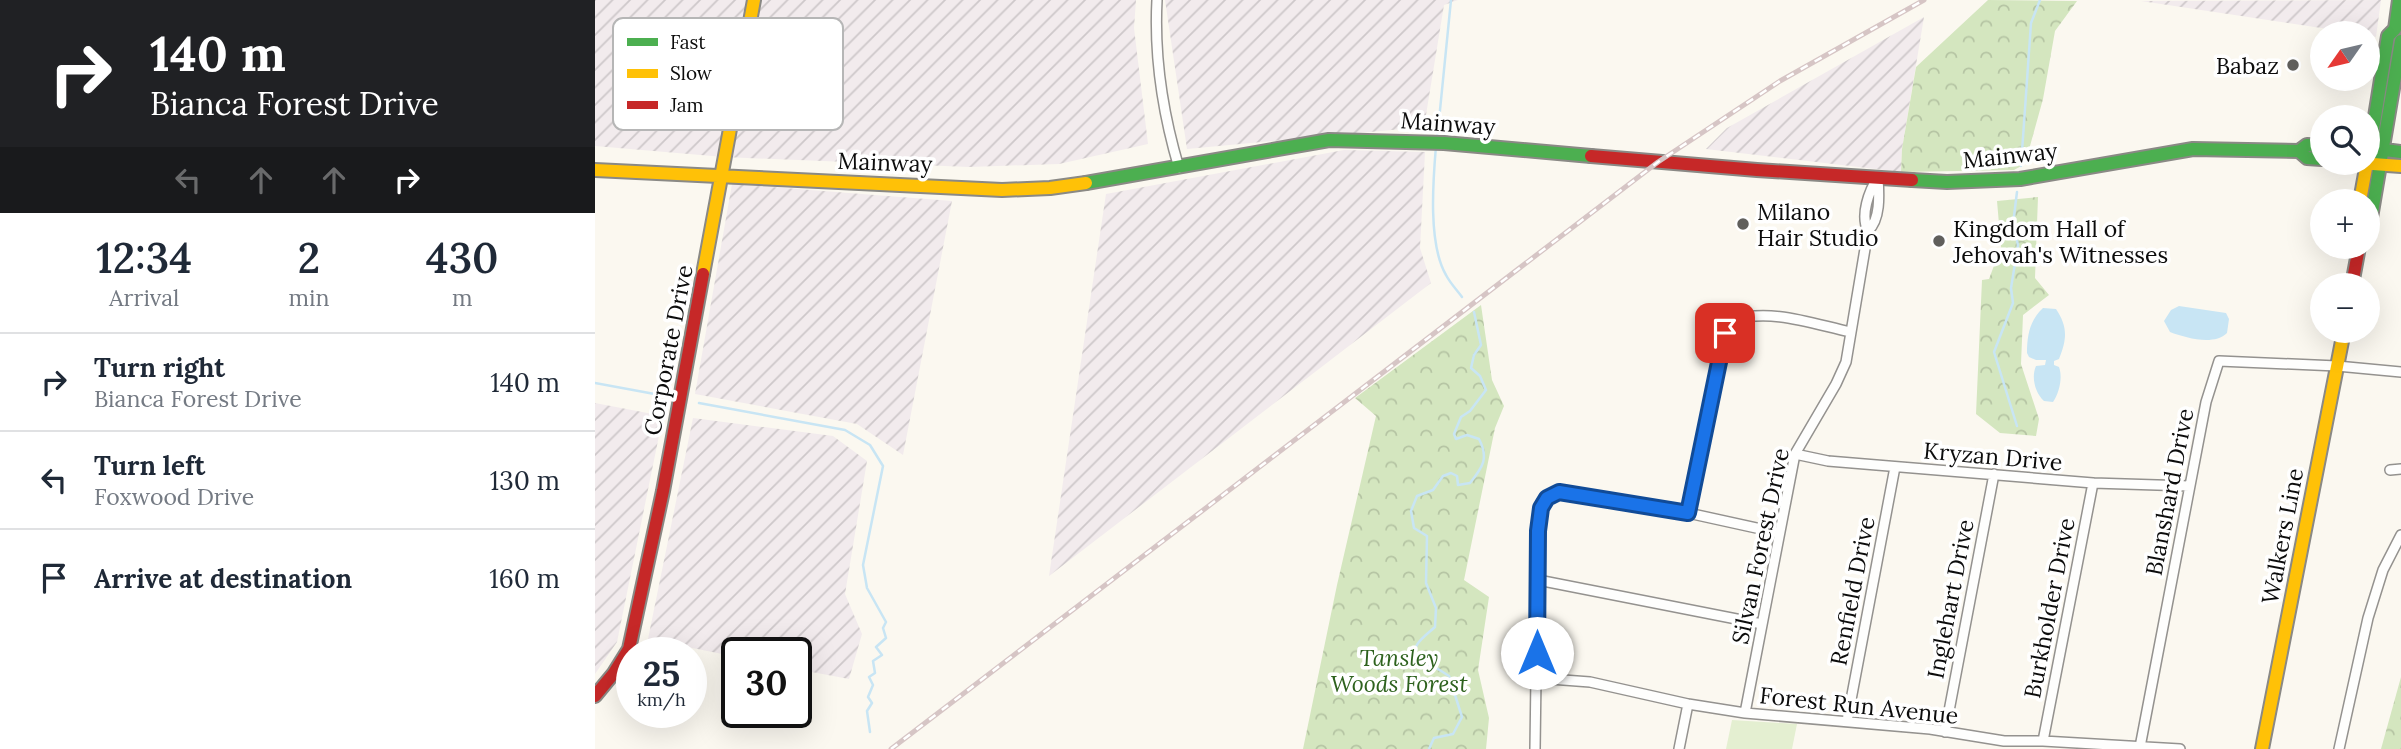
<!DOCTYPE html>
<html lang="en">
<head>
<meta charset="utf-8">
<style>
  :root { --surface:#fff; --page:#f6f6f7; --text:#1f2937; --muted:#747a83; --line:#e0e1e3 }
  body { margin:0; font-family:Lora,serif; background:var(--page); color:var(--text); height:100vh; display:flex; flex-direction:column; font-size:26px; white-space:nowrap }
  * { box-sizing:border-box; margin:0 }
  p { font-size:23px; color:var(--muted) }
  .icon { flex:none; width:38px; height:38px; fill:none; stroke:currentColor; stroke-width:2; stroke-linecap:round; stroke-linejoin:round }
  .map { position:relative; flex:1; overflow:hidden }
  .sheet { display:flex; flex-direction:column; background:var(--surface); width:595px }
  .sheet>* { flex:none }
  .hud { background:#202124; color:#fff; overflow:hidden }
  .needle { width:46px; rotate:236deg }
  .buttons { position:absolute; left:1715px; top:21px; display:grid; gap:14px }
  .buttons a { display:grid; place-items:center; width:70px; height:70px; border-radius:50%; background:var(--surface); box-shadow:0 7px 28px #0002; font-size:35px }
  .speed { position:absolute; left:21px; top:637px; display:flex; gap:14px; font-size:35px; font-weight:700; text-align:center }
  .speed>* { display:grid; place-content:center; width:91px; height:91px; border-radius:50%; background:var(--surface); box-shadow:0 7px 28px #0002; line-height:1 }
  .speed small { font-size:18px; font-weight:400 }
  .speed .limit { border:4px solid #111; border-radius:10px; background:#fff; color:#111 }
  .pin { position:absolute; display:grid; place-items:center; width:60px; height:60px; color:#fff; margin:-30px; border-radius:14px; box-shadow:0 4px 10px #0006 }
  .me { position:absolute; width:77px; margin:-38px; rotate:0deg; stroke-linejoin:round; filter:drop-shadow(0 0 5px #0008) }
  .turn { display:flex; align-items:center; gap:24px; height:147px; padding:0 35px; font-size:32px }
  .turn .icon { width:91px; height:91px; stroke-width:2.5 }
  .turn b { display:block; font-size:49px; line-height:60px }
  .lanes { display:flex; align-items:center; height:66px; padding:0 35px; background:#0003; justify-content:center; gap:35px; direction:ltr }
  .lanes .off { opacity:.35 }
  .eta { display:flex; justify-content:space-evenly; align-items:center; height:119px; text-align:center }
  .eta b { font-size:42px; font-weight:600; line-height:49px }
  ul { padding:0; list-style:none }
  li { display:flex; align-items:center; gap:21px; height:98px; padding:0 35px; border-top:2px solid var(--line) }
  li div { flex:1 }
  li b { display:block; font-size:26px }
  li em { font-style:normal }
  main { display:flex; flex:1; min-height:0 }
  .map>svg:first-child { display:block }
</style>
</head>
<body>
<main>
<section class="sheet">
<div class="hud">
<div class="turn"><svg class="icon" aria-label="right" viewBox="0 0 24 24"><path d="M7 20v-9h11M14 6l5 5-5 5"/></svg><div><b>140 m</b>Bianca Forest Drive</div></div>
<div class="lanes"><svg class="icon off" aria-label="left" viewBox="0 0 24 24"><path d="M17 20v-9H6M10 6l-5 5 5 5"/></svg><svg class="icon off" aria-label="ahead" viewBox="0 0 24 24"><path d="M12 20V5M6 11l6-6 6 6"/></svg><svg class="icon off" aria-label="ahead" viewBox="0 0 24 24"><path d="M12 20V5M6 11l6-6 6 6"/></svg><svg class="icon" aria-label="right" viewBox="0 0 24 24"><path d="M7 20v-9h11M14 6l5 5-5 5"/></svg></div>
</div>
<div class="eta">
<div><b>12:34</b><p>Arrival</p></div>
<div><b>2</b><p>min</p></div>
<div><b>430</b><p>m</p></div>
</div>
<ul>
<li><svg class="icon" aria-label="right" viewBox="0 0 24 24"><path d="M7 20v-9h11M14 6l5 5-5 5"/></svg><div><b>Turn right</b><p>Bianca Forest Drive</p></div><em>140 m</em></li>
<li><svg class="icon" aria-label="left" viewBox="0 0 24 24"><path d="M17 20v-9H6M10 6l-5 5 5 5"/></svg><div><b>Turn left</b><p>Foxwood Drive</p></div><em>130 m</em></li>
<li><svg class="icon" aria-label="arrive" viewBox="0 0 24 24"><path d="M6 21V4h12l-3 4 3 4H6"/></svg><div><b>Arrive at destination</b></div><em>160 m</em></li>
</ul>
</section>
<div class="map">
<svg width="1806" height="749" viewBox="0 0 1806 749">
  <defs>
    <pattern id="industrial-furrows" width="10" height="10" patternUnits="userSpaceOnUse" patternTransform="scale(1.75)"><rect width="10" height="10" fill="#f2ebed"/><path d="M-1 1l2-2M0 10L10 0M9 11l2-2" fill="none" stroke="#cec8ca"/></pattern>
    <pattern id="forest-crowns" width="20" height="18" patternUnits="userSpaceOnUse" patternTransform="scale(1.75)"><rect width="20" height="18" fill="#d4e6bf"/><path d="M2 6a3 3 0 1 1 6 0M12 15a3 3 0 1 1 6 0" fill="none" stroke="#b5c4a3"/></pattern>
  </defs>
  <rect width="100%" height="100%" fill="#fbf8f0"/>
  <path fill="url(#industrial-furrows)" d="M0 0H541L539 28 553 144 464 164 374 167 129 157 0 146Z
    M570 0H863L849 5 829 127 592 149Z
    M1786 0 1781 37 1773 35V33H1760L1546 1Z
    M1329 17 1307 149 1306 172 1111 149 1132 128Z
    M749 150 830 152 825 248 836 283 454 576 511 194Z
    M137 184 357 201 308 455 262 424 100 394Z
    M0 403 68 416 22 642 0 674Z
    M98 418 238 436 272 461 250 594 267 634 254 679 201 669V653H142V657L53 639Z"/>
  <path fill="url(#forest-crowns)" d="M1393 0 1482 1 1460 31 1448 99 1430 164 1419 170 1306 172 1307 149 1321 67Z
    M1443 197 1440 278 1454 295 1428 315 1426 364 1444 419 1441 436 1405 433 1381 414 1387 280 1394 279 1406 247 1402 201Z
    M886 305 897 380 909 406 900 428 869 580 894 597 883 670 894 718 891 749H708L742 585 781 416 760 398Z
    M1806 677V749H1786Z"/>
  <path fill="#e4efd1" d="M1137 720 1202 724 1197 749H1131Z"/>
  <path fill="#c8e5f4" d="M1584 306 1631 313 1634 319 1632 333C1619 346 1591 338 1575 332L1569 321 1576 310Z
    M1448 308 1461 309C1473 327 1472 339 1464 359L1459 361V365L1464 367C1468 378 1464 393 1458 402L1449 401C1440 393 1436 377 1441 366L1450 365 1451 360H1441L1434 357 1432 353C1432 335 1435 320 1448 308Z"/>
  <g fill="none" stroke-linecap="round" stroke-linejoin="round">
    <path stroke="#c8e5f4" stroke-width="2.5" d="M842 140 856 0
      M841 146C838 181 833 244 851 275 855 283 862 290 867 297
      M1426 166 1436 23 1445 0
      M0 383 65 395
      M104 403 250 430 275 445 288 466 268 565 272 588 291 622 288 628 291 638 281 647 287 655 278 661 280 673 274 677 278 685 273 697 277 703 272 711 275 732
      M1422 426 1399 352 1418 303 1416 288 1423 245 1418 224 1422 192
      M834 749 839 738 858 734 867 717 854 676 843 669 820 662C815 645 829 637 840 627L841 608 831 583 832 536 819 528 816 511 822 496 838 490 848 476 856 473 862 476 863 485 875 483C888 467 894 458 884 439L872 435 861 439 859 434 866 417 875 411 891 390 885 376 876 368 879 355 886 345 879 312"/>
    <g stroke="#94928f" stroke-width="12">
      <path id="street" d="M562 0C559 57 568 114 584 168
        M1273 231C1286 219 1284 194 1283 177
        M1200 454 1233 461 1498 483 1594 486
        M1795 470 1806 469
        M1093 513 1130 333 1138 320C1176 308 1218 324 1256 332
        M943 580 1167 624
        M942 678 995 682 1093 704 1150 713 1335 729 1409 741H1448L1585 749
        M1150 713 1200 454 1241 384 1251 362 1273 231C1265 215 1274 191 1283 177
        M1252 721 1300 467
        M1350 732 1399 474
        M1448 741 1498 483
        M1545 747 1611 402 1624 361 1742 366 1806 372
        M940 749 943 531C946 511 944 501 964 492L1093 513 1184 533
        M1084 749 1093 704
        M1744 749 1773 618 1788 570 1806 535"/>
    </g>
    <g stroke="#8a8985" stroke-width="16">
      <path id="fast" d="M1782 149 1806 152
        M1704 151 1712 145 1727 146
        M1773 160 1793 36 1800 29 1804 0
        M1317 180 1352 182 1425 179 1598 149 1704 151 1712 158 1727 159
        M491 183 734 140 849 143 996 156
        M1773 220 1776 218 1806 41"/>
    </g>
    <g stroke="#8a8985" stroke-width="16">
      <path id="slow" d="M1778 164 1806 166
        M0 170 407 190 455 188 491 183
        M1765 201 1772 163
        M108 274 159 0
        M1667 749 1749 331"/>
    </g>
    <g stroke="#8a8985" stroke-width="16">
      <path id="jam" d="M996 156 1162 170 1317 180
        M1757 285 1764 247
        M0 696 19 673 34 649 68 491 108 274"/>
    </g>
    <use href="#street" stroke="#fefefd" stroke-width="9"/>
    <use href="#fast" stroke="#4caf50" stroke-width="12"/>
    <use href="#slow" stroke="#ffc107" stroke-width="12"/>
    <use href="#jam" stroke="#c62828" stroke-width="12"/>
    <g stroke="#d6c5c5" stroke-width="5">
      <path id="rail" d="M296 749 1063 162 1185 81 1329 0"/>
    </g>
    <use href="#rail" stroke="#fff" stroke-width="2.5" stroke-dasharray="8" stroke-linecap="butt"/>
  </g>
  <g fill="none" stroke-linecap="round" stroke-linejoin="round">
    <g stroke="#114b97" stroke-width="18">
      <path id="route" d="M942 653 943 531 946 508 952 498 964 492 1093 513 1130 333"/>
    </g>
    <use href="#route" stroke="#1a73e8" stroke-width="12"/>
  </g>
  <g fill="#605f5c" stroke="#fff" stroke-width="2.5">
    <circle cx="1698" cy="65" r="7"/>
    <circle cx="1148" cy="224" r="7"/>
    <circle cx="1344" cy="241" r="7"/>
  </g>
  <g text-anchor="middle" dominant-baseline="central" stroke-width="7" stroke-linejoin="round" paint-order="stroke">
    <g font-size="23" fill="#0c0c0c" stroke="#fff" text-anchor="start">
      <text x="1684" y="65" text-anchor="end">Babaz</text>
      <text x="1162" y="211">Milano<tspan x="1162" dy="26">Hair Studio</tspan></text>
      <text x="1358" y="228">Kingdom Hall of<tspan x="1358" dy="26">Jehovah's Witnesses</tspan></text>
    </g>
    <g font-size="23" fill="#0c0c0c" stroke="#fff">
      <text transform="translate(853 123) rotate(4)">Mainway</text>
      <text transform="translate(1415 155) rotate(-6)">Mainway</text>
      <text transform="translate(290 162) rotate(2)">Mainway</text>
      <text transform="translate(73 350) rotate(-79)">Corporate Drive</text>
      <text transform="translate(1398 456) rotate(5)">Kryzan Drive</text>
      <text transform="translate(1574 492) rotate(-79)">Blanshard Drive</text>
      <text transform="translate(1687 536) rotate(-79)">Walkers Line</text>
      <text transform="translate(1165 546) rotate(-78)">Silvan Forest Drive</text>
      <text transform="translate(1257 591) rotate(-79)">Renfield Drive</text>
      <text transform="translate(1355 599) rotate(-79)">Inglehart Drive</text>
      <text transform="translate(1454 608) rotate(-79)">Burkholder Drive</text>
      <text transform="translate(1264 705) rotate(6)">Forest Run Avenue</text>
    </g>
    <g font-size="23" font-style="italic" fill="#2e621e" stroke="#fff">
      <text x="804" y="657">Tansley<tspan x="804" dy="26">Woods Forest</tspan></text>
    </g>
  </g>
  <rect x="18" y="18" width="230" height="112" rx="10" fill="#fff" stroke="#b6b6b6" stroke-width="2"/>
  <rect x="32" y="38" width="31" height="8" fill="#4caf50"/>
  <rect x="32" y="69" width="31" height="9" fill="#ffc107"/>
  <rect x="32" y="101" width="31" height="8" fill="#c62828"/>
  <g font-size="19" fill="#0c0c0c">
    <text x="75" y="49">Fast</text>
    <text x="75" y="80">Slow</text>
    <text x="75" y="112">Jam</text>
  </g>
</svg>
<div class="buttons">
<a><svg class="needle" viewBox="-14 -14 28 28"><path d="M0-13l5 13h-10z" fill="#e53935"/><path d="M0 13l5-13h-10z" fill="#747a83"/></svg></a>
<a><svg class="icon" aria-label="search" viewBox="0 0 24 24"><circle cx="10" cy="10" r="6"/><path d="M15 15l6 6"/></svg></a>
<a>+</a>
<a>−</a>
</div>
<div class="speed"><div>25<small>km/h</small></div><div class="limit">30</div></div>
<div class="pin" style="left:1130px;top:333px;background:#d93025"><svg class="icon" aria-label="arrive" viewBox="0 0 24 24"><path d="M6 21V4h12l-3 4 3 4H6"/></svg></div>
<svg class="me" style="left:942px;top:653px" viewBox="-20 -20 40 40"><circle r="19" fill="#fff"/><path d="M0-13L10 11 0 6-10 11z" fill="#1a73e8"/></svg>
</div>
</main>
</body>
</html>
